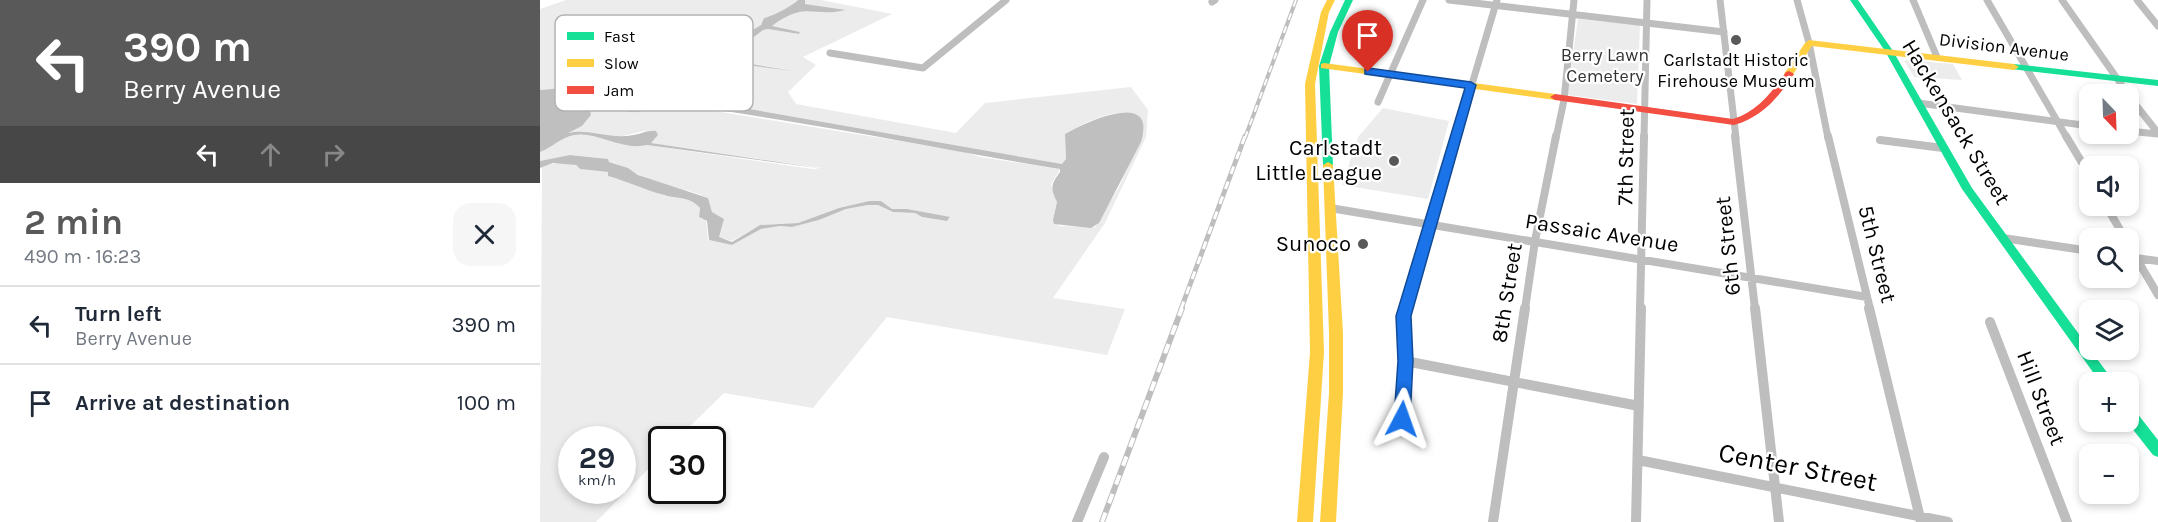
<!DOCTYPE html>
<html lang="en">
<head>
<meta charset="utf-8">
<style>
  :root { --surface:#fff; --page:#f6f6f7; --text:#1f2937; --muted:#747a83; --line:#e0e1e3; --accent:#595959 }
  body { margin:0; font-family:Karla,sans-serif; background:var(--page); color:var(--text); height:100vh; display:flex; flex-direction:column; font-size:22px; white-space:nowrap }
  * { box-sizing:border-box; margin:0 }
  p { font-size:20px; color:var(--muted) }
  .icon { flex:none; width:33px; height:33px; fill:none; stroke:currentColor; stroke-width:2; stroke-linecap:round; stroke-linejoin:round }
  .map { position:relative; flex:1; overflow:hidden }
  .panel { display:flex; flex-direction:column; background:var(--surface); width:540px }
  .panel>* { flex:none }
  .guide { background:#595959; color:#fff; overflow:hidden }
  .needle { width:39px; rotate:157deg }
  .fabs { position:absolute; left:1539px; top:84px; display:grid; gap:12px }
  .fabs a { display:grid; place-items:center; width:60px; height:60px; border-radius:12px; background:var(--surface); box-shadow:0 3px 9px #0003; font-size:30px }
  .speed { position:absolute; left:18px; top:426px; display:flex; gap:12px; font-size:30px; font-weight:700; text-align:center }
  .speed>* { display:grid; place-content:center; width:78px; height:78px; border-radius:50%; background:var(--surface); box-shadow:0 3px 9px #0003; line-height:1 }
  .speed small { font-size:15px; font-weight:400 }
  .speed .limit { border:3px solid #111; border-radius:9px; background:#fff; color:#111 }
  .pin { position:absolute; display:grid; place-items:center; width:51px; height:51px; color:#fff; margin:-62px -26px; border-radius:50% 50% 50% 0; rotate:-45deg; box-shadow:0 0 6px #0007 }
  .pin .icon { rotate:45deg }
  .me { position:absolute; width:66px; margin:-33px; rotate:4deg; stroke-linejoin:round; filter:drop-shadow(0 0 4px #0008) }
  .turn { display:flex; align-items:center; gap:21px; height:126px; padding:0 24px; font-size:27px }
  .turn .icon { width:78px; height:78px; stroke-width:2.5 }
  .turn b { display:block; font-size:42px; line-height:51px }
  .lanes { display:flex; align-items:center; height:57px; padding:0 24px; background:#0003; justify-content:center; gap:30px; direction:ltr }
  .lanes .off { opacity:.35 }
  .round { display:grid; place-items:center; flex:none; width:63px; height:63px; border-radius:18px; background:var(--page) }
  .overview { display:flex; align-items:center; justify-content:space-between; height:102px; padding:0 24px }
  h1 { font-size:36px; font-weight:700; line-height:45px; color:var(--accent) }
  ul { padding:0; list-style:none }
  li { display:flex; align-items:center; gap:18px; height:78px; padding:0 24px; border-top:2px solid var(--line) }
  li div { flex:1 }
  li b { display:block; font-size:22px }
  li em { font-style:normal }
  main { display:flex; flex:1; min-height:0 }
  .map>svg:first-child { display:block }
</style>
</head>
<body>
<main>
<section class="panel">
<div class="guide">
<div class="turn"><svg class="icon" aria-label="left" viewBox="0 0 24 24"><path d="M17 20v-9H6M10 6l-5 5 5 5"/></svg><div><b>390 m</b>Berry Avenue</div></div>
<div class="lanes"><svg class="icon" aria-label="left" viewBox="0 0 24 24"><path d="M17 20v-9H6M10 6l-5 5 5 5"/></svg><svg class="icon off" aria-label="ahead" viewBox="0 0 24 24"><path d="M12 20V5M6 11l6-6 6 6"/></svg><svg class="icon off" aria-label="right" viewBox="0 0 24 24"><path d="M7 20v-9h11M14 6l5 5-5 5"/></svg></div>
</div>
<div class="overview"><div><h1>2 min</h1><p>490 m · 16:23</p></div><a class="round"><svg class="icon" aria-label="close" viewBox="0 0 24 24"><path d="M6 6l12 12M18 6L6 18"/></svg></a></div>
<ul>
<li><svg class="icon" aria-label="left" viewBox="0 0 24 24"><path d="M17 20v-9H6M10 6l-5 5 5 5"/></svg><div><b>Turn left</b><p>Berry Avenue</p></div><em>390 m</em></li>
<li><svg class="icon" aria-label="arrive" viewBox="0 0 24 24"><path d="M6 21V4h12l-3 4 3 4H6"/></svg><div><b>Arrive at destination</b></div><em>100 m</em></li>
</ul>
</section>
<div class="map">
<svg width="1618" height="522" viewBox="0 0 1618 522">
  <rect width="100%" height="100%" fill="#fff"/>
  <path fill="#ececec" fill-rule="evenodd" d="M26 0H258C252 7 233 16 224 18L221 25C207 33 193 43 179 53 158 68 123 105 97 103L98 96 95 83C62 77 33 88 0 90V9Z
    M265 0H281L352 14 263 57 276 65 248 92 256 104 416 133 445 103 591 87 608 110 606 137 565 223 513 298 585 309 567 355 347 317 273 408 184 393 137 439 122 440 121 456 56 522H0L2 167C13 163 31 159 40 169L68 172V176L96 184 125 196 142 197 155 203 160 208 159 217 166 221 168 240 192 245 221 229 239 226 252 227 279 220 306 209 328 205H338L353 212 375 213 382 217 407 221 410 218 367 209H352L341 201H329L299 208 258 223 220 225 192 241 178 237 184 219 172 212 168 198C152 190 134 188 117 183 100 177 86 165 69 162L68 159 30 155 0 161V152C11 148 22 137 34 135 58 131 81 151 107 145L273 169 282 168 110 143 118 135 116 131C104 129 88 136 74 137 58 137 43 129 27 133L42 126 51 115 49 104 43 92C54 86 67 86 79 88L82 91 80 107C94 121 121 102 137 103L138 105 421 151 440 157 520 169 511 185 517 202 513 220 519 226 555 227 579 187 604 132C602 93 543 123 525 134L526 160 522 164 181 104 140 93 185 62 249 70 188 59V57L223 30 228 29 259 34 260 32 232 26C253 7 258 6 286 10 293 11 299 12 306 10L264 4ZM32 440H82V490H32Z
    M1038 19 1100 25 1097 104 1027 95Z
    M1364 60 1413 64 1422 80 1374 77Z
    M843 108 909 121 888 199 802 185 818 137Z"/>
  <path fill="#bfbfbf" d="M258 0H265V4L306 10C273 18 266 0 232 26L260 32 259 34 228 29 223 30 188 57 189 60 253 71 185 62 141 94 181 104 522 164 526 159 525 134C545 122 618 88 601 142L559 223 551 228 514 224 513 220 517 202C510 188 511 184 520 172V169C427 154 335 135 241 120 207 115 172 108 138 105L137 102C121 102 94 121 80 107L82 91 80 88 59 87 43 92 49 103 51 115 42 126 28 133C49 128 71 140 93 135 102 134 107 130 116 131L118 135 111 143 285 169 107 145C81 151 57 131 34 135 22 137 11 148 0 152V90C33 88 62 77 95 83L98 96 97 103C123 106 158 68 179 53 192 43 207 33 221 25L224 18C233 16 252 6 258 0Z
    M30 155 68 159 69 162 88 168 98 175 168 198 172 212 184 219 179 237 192 242 220 225 258 223 299 208 329 201H341L352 209H367L410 217 407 221 382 217 375 213 353 212 338 205H328L306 209 279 220 252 227 240 226 221 229 192 245 169 240 167 221 159 217 160 208C150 196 137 199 124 195 105 190 87 181 68 176V172L40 169 36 165 13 163 0 168V161Z"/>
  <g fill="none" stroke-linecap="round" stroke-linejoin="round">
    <path stroke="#bebebe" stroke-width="7" d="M909 0 1184 32
      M1180 0 1196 138
      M1257 0 1269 43 1288 138
      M1373 0 1397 57
      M1447 0 1527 138
      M1522 0 1588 94
      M1597 0 1618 26
      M672 2 675 0
      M290 53 383 68 466 0
      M1588 95 1618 133
      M838 102 883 0
      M1378 103 1550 126
      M1588 131 1618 134
      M916 138 957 0
      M1016 138 1024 100 1034 0
      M1104 138 1107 0"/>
    <path stroke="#bebebe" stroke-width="8" d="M1195 136 1215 309
      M1288 136 1330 309
      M1526 136 1550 176
      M1340 140 1403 148
      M1566 206 1585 238
      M790 208 1327 297
      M1463 238 1550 251
      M1588 244 1618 295
      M1588 257 1618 261
      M866 309 917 136
      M985 309 995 241 1016 136
      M1100 309 1104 136"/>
    <path stroke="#bebebe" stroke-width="10" d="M1215 308 1239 522
      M1329 308 1381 522
      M1450 322 1527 522
      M865 361 1099 406
      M862 419 865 361 864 316 866 308
      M1098 460 1408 522
      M537 522 564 457
      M953 522 985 308
      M1096 522 1101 308"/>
    <path fill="#16e098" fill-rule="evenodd" d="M805 0H813L798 32 789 66 793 165 788 168 783 165 779 66 790 32Z
      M1310 0H1318L1353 51 1432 188 1574 382H1560L1422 189 1345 51Z
      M1474 64 1618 80V86L1471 69V65Z
      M1588 407 1593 408 1618 440V457L1613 455 1587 422Z"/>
    <path fill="#ffcf43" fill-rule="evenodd" d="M787 0H795L789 12 775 84 784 352 773 522H757L770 352 765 84 781 12Z
      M1269 40 1474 64 1479 67 1474 70 1272 46 1252 76H1246L1244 74 1265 43Z
      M784 63 1015 94 1020 97 1015 100 781 68V64Z
      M788 162 793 165 803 333V393L796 522H780L789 393V333L783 165Z"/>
    <path fill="#f24e42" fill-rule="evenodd" d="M1249 71 1254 74C1238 98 1222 117 1194 125L1015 100 1010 97 1015 94 1193 119C1218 111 1232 92 1246 72Z"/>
    <g stroke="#bebebe" stroke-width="4">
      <path id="rail-far2" d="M705 138 756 0"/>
    </g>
    <g stroke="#bebebe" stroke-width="5">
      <path id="rail-far1" d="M641 309 705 136"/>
    </g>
    <g stroke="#bebebe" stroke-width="6">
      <path id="rail" d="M562 522 642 308"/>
    </g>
    <use href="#rail-far2" stroke="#fff" stroke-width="2" stroke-dasharray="7" stroke-linecap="butt"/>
    <use href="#rail-far1" stroke="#fff" stroke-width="3" stroke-dasharray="8" stroke-linecap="butt"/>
    <use href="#rail" stroke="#fff" stroke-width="4" stroke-dasharray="10" stroke-linecap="butt"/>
  </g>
  <path fill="#1a73e8" stroke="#114b97" stroke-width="1.5" d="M828 68 931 82 936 85 871 316 873 361 870 419 868 424 862 426 856 424 854 419 858 361 856 316 925 88 825 74V69Z"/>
  <g fill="#595959" stroke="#fff" stroke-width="2">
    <circle cx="1196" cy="40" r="6"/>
    <circle cx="854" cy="161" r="6"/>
    <circle cx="823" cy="244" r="6"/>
  </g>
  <g text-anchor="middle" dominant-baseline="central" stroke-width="4.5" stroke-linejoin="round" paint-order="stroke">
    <g font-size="18" fill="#000" stroke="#fff">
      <text transform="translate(1464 47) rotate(7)">Division Avenue</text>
    </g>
    <g font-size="18" fill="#333" stroke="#fff">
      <text x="1065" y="55">Berry Lawn<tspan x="1065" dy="21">Cemetery</tspan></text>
    </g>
    <g font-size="18" fill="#000" stroke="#fff">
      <text x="1196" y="60">Carlstadt Historic<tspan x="1196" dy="21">Firehouse Museum</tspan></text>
    </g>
    <g font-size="22" fill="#000" stroke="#fff">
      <text transform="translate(1416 122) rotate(59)">Hackensack Street</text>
      <text transform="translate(1086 157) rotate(-89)">7th Street</text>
      <text transform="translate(1062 233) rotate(9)">Passaic Avenue</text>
      <text transform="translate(1188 246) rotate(-96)">6th Street</text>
      <text transform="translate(1337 254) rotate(76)">5th Street</text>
      <text transform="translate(967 293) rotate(-81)">8th Street</text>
      <text transform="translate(1501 398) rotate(69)">Hill Street</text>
    </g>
    <g font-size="22" fill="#000" stroke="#fff" text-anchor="end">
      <text x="842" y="148">Carlstadt<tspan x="842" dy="25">Little League</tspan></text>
      <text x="811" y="244">Sunoco</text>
    </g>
    <g font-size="27" fill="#000" stroke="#fff">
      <text transform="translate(1258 467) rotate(11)">Center Street</text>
    </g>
  </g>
  <rect x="15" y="15" width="198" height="96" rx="9" fill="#fff" stroke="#b2b2b2" stroke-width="1.5"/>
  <rect x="27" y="32" width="27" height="8" fill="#16e098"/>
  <rect x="27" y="59" width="27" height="8" fill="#ffcf43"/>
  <rect x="27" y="86" width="27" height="8" fill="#f24e42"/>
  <g font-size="16" fill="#000">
    <text x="64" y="42">Fast</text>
    <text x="64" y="69">Slow</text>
    <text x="64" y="96">Jam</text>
  </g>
</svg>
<div class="fabs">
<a><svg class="needle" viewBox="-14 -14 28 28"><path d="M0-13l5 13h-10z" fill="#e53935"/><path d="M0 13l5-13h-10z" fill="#747a83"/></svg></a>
<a><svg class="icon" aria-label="sound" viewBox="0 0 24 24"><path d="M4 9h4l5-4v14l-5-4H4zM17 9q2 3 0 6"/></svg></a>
<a><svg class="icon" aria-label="search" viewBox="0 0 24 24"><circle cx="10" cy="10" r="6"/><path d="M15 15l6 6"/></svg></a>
<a><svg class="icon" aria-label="layers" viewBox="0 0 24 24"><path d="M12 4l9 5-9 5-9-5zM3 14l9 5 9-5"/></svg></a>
<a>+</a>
<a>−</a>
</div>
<div class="speed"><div>29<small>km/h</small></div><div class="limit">30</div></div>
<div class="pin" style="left:828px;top:72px;background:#d93025"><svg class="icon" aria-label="arrive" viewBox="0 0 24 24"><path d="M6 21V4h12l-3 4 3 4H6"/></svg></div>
<svg class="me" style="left:862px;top:419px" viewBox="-20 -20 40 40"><path d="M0-17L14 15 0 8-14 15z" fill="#1a73e8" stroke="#fff" stroke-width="4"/></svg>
</div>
</main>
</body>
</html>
